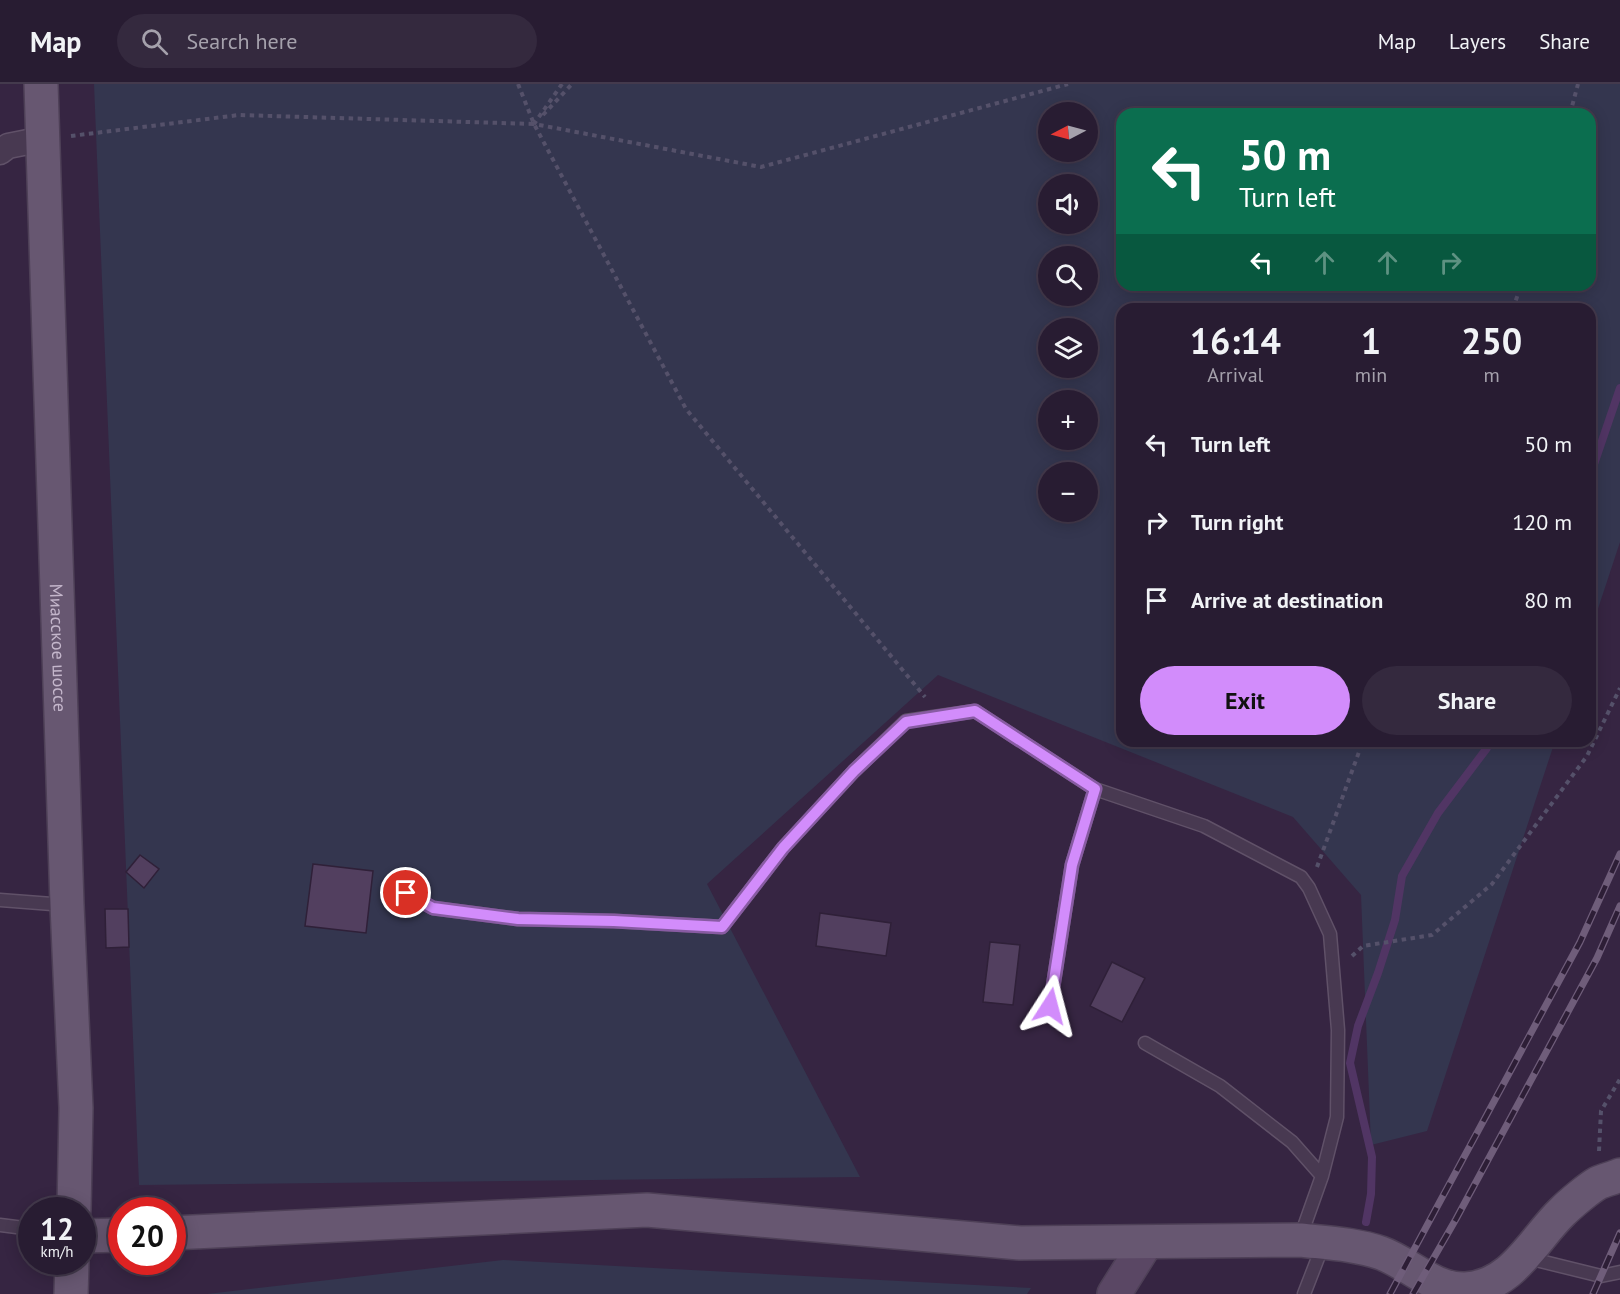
<!DOCTYPE html>
<html lang="en">
<head>
<meta charset="utf-8">
<style>
  :root { --surface:#281c32; --page:#34293e; --text:#f1f3f6; --muted:#a5a1ac; --line:#443a4d; --accent:#d28cfb }
  body { margin:0; font-family:"PT Sans",sans-serif; background:var(--page); color:var(--text); height:100vh; display:flex; flex-direction:column; font-size:22px; white-space:nowrap }
  * { box-sizing:border-box; margin:0 }
  p { font-size:20px; color:var(--muted) }
  .icon { flex:none; width:33px; height:33px; fill:none; stroke:currentColor; stroke-width:2; stroke-linecap:round; stroke-linejoin:round }
  .map { position:relative; flex:1; overflow:hidden }
  .sheet { position:absolute; left:1116px; top:219px; width:480px; height:444px; display:flex; flex-direction:column; background:var(--surface); border-radius:18px; box-shadow:0 3px 15px #0003,0 0 0 2px var(--line) }
  .sheet>* { flex:none }
  .top-card { position:absolute; left:1116px; top:24px; width:480px; height:183px; border-radius:18px; box-shadow:0 3px 15px #0003,0 0 0 2px var(--line); background:#0b6e4f; color:#fff; overflow:hidden }
  .needle { width:39px; rotate:264deg }
  .tools { position:absolute; left:1038px; top:18px; display:grid; gap:12px }
  .tools a { display:grid; place-items:center; width:60px; height:60px; border-radius:50%; background:var(--surface); box-shadow:0 3px 15px #0003,0 0 0 2px var(--line); font-size:30px }
  .speed { position:absolute; left:18px; top:1113px; display:flex; gap:12px; font-size:30px; font-weight:700; text-align:center }
  .speed>* { display:grid; place-content:center; width:78px; height:78px; border-radius:50%; background:var(--surface); box-shadow:0 3px 15px #0003,0 0 0 2px var(--line); line-height:1 }
  .speed small { font-size:15px; font-weight:400 }
  .speed .limit { border:9px solid #d22; background:#fff; color:#111 }
  .pin { position:absolute; display:grid; place-items:center; width:51px; height:51px; color:#fff; margin:-26px; border:3px solid #fff; border-radius:50%; box-shadow:0 2px 6px #0007 }
  .me { position:absolute; width:66px; margin:-33px; rotate:9deg; stroke-linejoin:round; filter:drop-shadow(0 0 4px #0008) }
  .turn { display:flex; align-items:center; gap:21px; height:126px; padding:0 24px; font-size:27px }
  .turn .icon { width:78px; height:78px; stroke-width:2.5 }
  .turn b { display:block; font-size:42px; line-height:51px }
  .lanes { display:flex; align-items:center; height:57px; padding:0 24px; background:#0003; justify-content:center; gap:30px; direction:ltr }
  .lanes .off { opacity:.35 }
  .eta { display:flex; justify-content:space-evenly; align-items:center; height:102px; text-align:center }
  .eta b { font-size:36px; font-weight:700; line-height:42px }
  .button { display:flex; gap:12px; margin-top:auto; padding:12px 24px }
  .button a { flex:1; height:69px; border-radius:36px; background:var(--accent); color:#111; font-size:24px; font-weight:700; line-height:69px; text-align:center }
  .button a+a { background:var(--page); color:var(--text) }
  ul { padding:0; list-style:none }
  li { display:flex; align-items:center; gap:18px; height:78px; padding:0 24px }
  li div { flex:1 }
  li b { display:block; font-size:22px }
  li em { font-style:normal }
  header { display:flex; align-items:center; gap:36px; box-sizing:border-box; height:84px; padding:0 30px; background:var(--surface); border-bottom:2px solid var(--line) }
  header strong { font-size:28px }
  nav { display:flex; gap:33px; margin-inline-start:auto; font-size:21px }
  .search { width:420px; height:54px; background:var(--page); display:flex; align-items:center; gap:15px; box-sizing:border-box; padding:0 21px; border-radius:33px; color:var(--muted); font-size:22px }
  .map>svg:first-child { display:block }
</style>
</head>
<body>
<header>
<strong>Map</strong>
<div class="search"><svg class="icon" aria-label="search" viewBox="0 0 24 24"><circle cx="10" cy="10" r="6"/><path d="M15 15l6 6"/></svg>Search here</div>
<nav><a>Map</a><a>Layers</a><a>Share</a></nav>
</header>
<div class="map">
<svg width="1620" height="1210" viewBox="0 0 1620 1210">
  <rect width="100%" height="100%" fill="#362542"/>
  <path fill="#34364f" fill-rule="evenodd" d="M94 0H1620V458L1590 549V225H1122V657H1555L1427 1047 1371 1061 1361 811 1293 733 938 591 707 800 860 1093 139 1101ZM1048 28H1088V68H1048ZM1122 30H1590V201H1122ZM1048 100H1088V140H1048ZM1048 172H1088V212H1048ZM1048 244H1088V284H1048ZM1048 316H1088V356H1048ZM1048 388H1088V428H1048Z
    M503 1176 1031 1204 1027 1210H207Z"/>
  <g fill="none" stroke-linecap="round" stroke-linejoin="round">
    <path stroke="#513564" stroke-width="8" d="M1590 392 1620 304
      M1366 1138 1371 1110 1372 1073 1350 979 1358 942 1378 889 1395 836 1402 792 1438 729 1487 664 1490 657"/>
  </g>
  <path fill="#523f5f" stroke="#2f2038" stroke-width="1.5" d="M140 771 159 785 144 804 126 788Z
    M313 780 373 787 366 849 305 842Z
    M105 825H128L129 863 106 864Z
    M820 829 891 839 886 872 816 862Z
    M990 858 1020 861 1013 921 983 918Z
    M1112 878 1145 894 1122 938 1090 922Z"/>
  <g fill="none" stroke-linecap="round" stroke-linejoin="round">
    <g stroke="#605168" stroke-width="15">
      <path id="lane" d="M406 809 433 824 518 835 614 837 722 843 783 764 854 687 906 637 975 627 1095 705 1204 742 1301 793 1309 804 1330 850 1338 946 1337 1033 1322 1092 1300 1154
        M0 816 65 821
        M1050 922 1072 781 1095 705
        M1145 959 1220 1002 1292 1058 1322 1092
        M0 1141 32 1145
        M1528 1174 1601 1192 1620 1188
        M1304 1210 1323 1161"/>
    </g>
    <g stroke="#605168" stroke-width="27">
      <path id="street" d="M0 68 8 62 43 55"/>
    </g>
    <g stroke="#4e4057" stroke-width="36">
      <path id="secondary" d="M1114 1210 1146 1159"/>
    </g>
    <g stroke="#4e4057" stroke-width="36">
      <g id="primary">
        <path id="s1" d="M41 0 67 821 76 1024 74 1126"/>
        <path d="M172 1149 647 1126 1020 1159 1300 1156C1327 1159 1355 1160 1381 1169 1409 1179 1433 1206 1465 1205 1512 1203 1533 1156 1562 1128 1570 1120 1589 1104 1598 1099 1605 1096 1613 1094 1620 1091"/>
        <path d="M82 1152 122 1151"/>
        <path d="M71 1210 72 1178"/>
      </g>
    </g>
    <path stroke="#55516a" stroke-width="4" stroke-dasharray="4.5 4.5" stroke-linecap="butt" d="M518 0 534 40 686 325 925 613
      M562 0 534 40 761 83 1068 0
      M1570 30 1578 0
      M543 31 572 0
      M71 52 239 31 534 40 536 38
      M1513 225 1521 201
      M1317 783 1363 657
      M1352 872 1363 862 1432 851 1492 800 1587 672 1620 604
      M1599 1067 1601 1027 1620 995"/>
    <use href="#lane" stroke="#483951" stroke-width="12"/>
    <use href="#street" stroke="#483951" stroke-width="24"/>
    <use href="#secondary" stroke="#5a4764" stroke-width="33"/>
    <use href="#primary" stroke="#675771" stroke-width="33"/>
    <g stroke="#6f5d7a" stroke-width="7">
      <path id="rail" d="M1390 1210 1580 858 1620 770
        M1413 1210 1456 1135 1597 874 1620 822
        M1593 1210 1620 1149"/>
    </g>
    <use href="#rail" stroke="#2d1e36" stroke-width="4.5" stroke-dasharray="14" stroke-linecap="butt"/>
  </g>
  <g fill="none" stroke-linecap="round" stroke-linejoin="round">
    <g stroke="#885ba3" stroke-width="15">
      <path id="route" d="M406 809 433 824 518 835 614 837 722 843 783 764 854 687 906 638 975 627 1095 705 1072 781 1050 922"/>
    </g>
    <use href="#route" stroke="#d28cfb" stroke-width="10"/>
  </g>
  <g text-anchor="middle" dominant-baseline="central" stroke-width="4.5" stroke-linejoin="round" paint-order="stroke">
    <g font-size="18" fill="#c4b6cb" stroke="#2d1e36">
      <text stroke="none"><textPath href="#s1" startOffset="564">Миасское шоссе</textPath></text>
    </g>
  </g>
</svg>
<div class="tools">
<a><svg class="needle" viewBox="-14 -14 28 28"><path d="M0-13l5 13h-10z" fill="#e53935"/><path d="M0 13l5-13h-10z" fill="#a5a1ac"/></svg></a>
<a><svg class="icon" aria-label="sound" viewBox="0 0 24 24"><path d="M4 9h4l5-4v14l-5-4H4zM17 9q2 3 0 6"/></svg></a>
<a><svg class="icon" aria-label="search" viewBox="0 0 24 24"><circle cx="10" cy="10" r="6"/><path d="M15 15l6 6"/></svg></a>
<a><svg class="icon" aria-label="layers" viewBox="0 0 24 24"><path d="M12 4l9 5-9 5-9-5zM3 14l9 5 9-5"/></svg></a>
<a>+</a>
<a>−</a>
</div>
<div class="speed"><div>12<small>km/h</small></div><div class="limit">20</div></div>
<div class="pin" style="left:406px;top:809px;background:#d93025"><svg class="icon" aria-label="arrive" viewBox="0 0 24 24"><path d="M6 21V4h12l-3 4 3 4H6"/></svg></div>
<svg class="me" style="left:1050px;top:922px" viewBox="-20 -20 40 40"><path d="M0-17L14 15 0 8-14 15z" fill="#d28cfb" stroke="#fff" stroke-width="4"/></svg>
<div class="top-card">
<div class="turn"><svg class="icon" aria-label="left" viewBox="0 0 24 24"><path d="M17 20v-9H6M10 6l-5 5 5 5"/></svg><div><b>50 m</b>Turn left</div></div>
<div class="lanes"><svg class="icon" aria-label="left" viewBox="0 0 24 24"><path d="M17 20v-9H6M10 6l-5 5 5 5"/></svg><svg class="icon off" aria-label="ahead" viewBox="0 0 24 24"><path d="M12 20V5M6 11l6-6 6 6"/></svg><svg class="icon off" aria-label="ahead" viewBox="0 0 24 24"><path d="M12 20V5M6 11l6-6 6 6"/></svg><svg class="icon off" aria-label="right" viewBox="0 0 24 24"><path d="M7 20v-9h11M14 6l5 5-5 5"/></svg></div>
</div>
<section class="sheet">
<div class="eta">
<div><b>16:14</b><p>Arrival</p></div>
<div><b>1</b><p>min</p></div>
<div><b>250</b><p>m</p></div>
</div>
<ul>
<li><svg class="icon" aria-label="left" viewBox="0 0 24 24"><path d="M17 20v-9H6M10 6l-5 5 5 5"/></svg><div><b>Turn left</b></div><em>50 m</em></li>
<li><svg class="icon" aria-label="right" viewBox="0 0 24 24"><path d="M7 20v-9h11M14 6l5 5-5 5"/></svg><div><b>Turn right</b></div><em>120 m</em></li>
<li><svg class="icon" aria-label="arrive" viewBox="0 0 24 24"><path d="M6 21V4h12l-3 4 3 4H6"/></svg><div><b>Arrive at destination</b></div><em>80 m</em></li>
</ul>
<div class="button"><a>Exit</a><a>Share</a></div>
</section>
</div>
</body>
</html>
